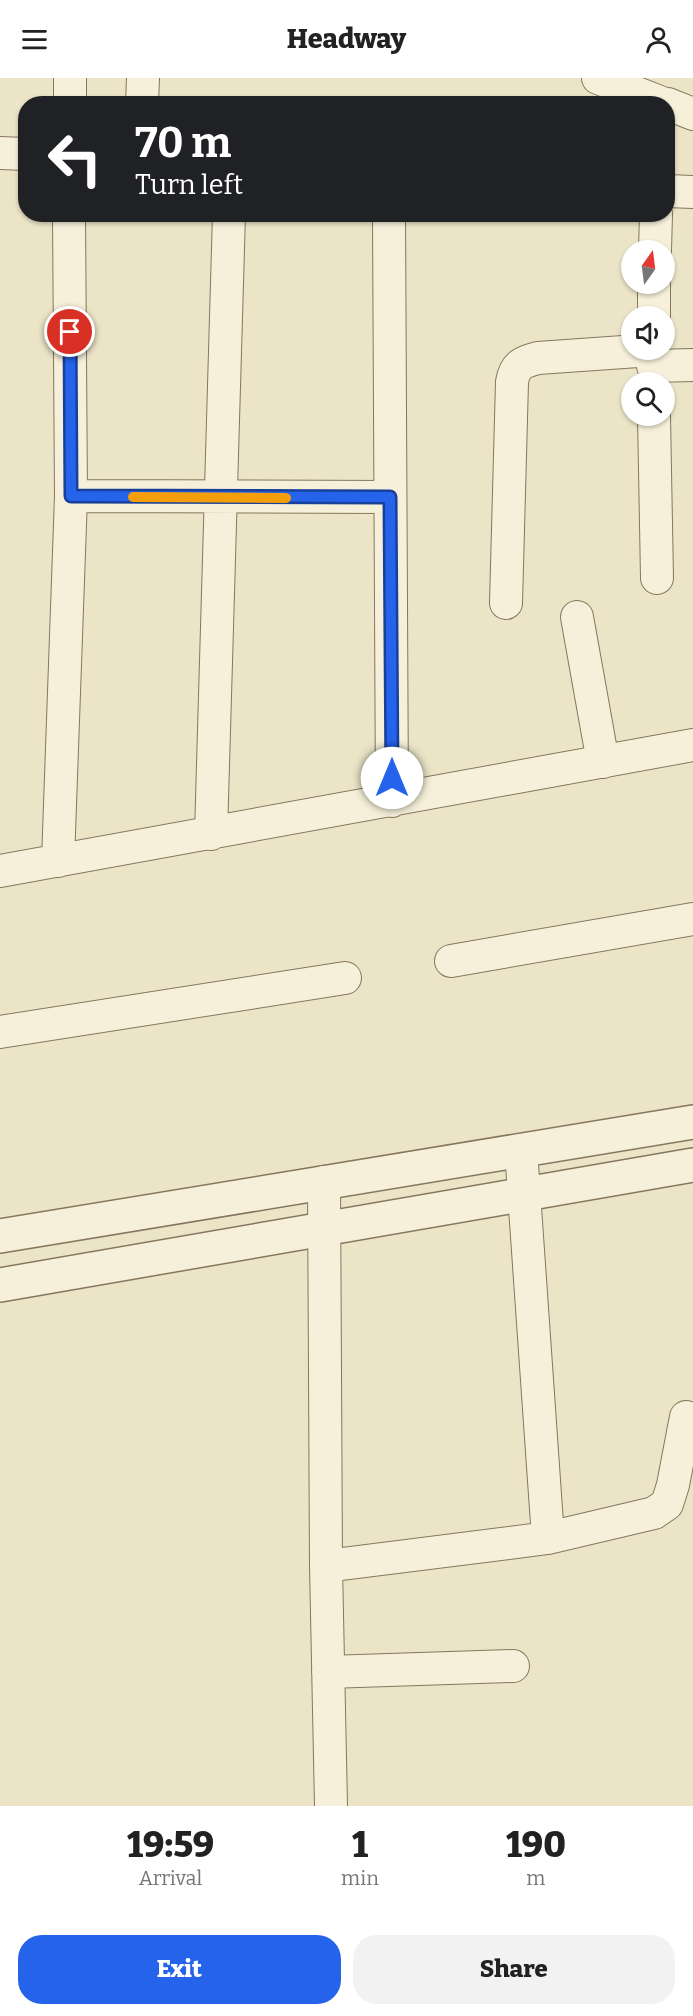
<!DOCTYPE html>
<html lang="en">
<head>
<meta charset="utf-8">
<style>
  :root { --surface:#fff; --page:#f2f2f2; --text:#222; --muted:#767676; --accent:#2563eb }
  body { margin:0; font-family:Bitter,serif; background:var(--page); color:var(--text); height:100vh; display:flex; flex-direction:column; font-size:22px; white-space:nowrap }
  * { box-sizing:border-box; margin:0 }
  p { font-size:20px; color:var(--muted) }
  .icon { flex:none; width:33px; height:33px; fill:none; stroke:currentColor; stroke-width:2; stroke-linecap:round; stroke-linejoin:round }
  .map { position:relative; height:1728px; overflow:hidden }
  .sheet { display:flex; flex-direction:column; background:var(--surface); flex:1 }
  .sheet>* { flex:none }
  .top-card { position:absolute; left:18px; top:18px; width:657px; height:126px; border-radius:24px; box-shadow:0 2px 4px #0004; background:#202124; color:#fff; overflow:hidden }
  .needle { width:39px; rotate:14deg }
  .controls { position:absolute; left:621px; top:162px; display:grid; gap:12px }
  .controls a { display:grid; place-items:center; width:54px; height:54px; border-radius:50%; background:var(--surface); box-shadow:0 2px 4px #0004; font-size:30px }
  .pin { position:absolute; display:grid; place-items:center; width:51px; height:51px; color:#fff; margin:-26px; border:3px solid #fff; border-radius:50%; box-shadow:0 2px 6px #0007 }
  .me { position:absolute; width:66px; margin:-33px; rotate:0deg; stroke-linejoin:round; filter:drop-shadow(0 0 4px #0008) }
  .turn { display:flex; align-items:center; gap:21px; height:126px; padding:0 18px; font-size:27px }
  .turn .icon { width:78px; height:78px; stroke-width:2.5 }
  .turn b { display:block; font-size:42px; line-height:51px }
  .eta { display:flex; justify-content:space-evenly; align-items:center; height:102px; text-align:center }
  .eta b { font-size:36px; font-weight:800; line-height:42px }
  .cta { display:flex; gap:12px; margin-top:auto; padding:12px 18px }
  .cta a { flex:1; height:69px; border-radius:24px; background:var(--accent); color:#fff; font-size:24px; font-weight:800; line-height:69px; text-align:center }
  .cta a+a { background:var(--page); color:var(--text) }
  header { display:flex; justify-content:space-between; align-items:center; height:78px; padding:0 18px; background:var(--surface); font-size:27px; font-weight:800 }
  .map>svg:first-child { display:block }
</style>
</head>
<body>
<header><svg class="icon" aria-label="menu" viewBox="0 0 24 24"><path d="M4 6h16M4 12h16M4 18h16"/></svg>Headway<svg class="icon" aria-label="person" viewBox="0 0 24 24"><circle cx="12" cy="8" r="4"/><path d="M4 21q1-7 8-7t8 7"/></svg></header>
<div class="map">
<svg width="693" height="1728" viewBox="0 0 693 1728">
  <rect width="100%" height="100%" fill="#ebe4c7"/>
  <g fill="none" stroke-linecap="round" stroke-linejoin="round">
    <g stroke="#86765e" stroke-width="34">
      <path id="minor" d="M598 0 665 26
        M70 26V0
        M142 26 143 0
        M668 26 693 36
        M0 75 26 76
        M668 113 693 114
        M389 136 392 723
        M655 172 656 136
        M654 238V206
        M653 288 693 287
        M654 338 657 500
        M71 418 390 419
        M506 525 512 304C515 287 522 284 538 280L652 272
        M577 539 603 684
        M211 756 229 136
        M58 783 71 418 69 136
        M0 793 693 667
        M451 883 693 841
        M0 954 345 900
        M521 1072 548 1460
        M324 1104 326 1488 331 1728
        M326 1488 548 1460 654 1435 667 1426 673 1407 686 1339
        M328 1594 513 1588"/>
    </g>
    <g stroke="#86765e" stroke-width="36">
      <path id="tertiary" d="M0 1158 693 1044
        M0 1207 693 1087"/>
    </g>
    <use href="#minor" stroke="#f6f0da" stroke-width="32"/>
    <use href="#tertiary" stroke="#f6f0da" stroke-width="33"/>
  </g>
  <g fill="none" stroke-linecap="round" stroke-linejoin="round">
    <g stroke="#184099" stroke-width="15">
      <path id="route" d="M70 254 71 418 390 419 392 700"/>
    </g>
    <use href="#route" stroke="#2563eb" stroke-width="10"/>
    <path stroke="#f59e0b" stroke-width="10" d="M133 419 286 420"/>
  </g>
</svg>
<div class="controls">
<a><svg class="needle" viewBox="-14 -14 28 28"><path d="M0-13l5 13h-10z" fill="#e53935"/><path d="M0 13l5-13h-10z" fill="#767676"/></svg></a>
<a><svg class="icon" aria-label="sound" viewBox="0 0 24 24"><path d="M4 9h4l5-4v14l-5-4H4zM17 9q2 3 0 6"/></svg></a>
<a><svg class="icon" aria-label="search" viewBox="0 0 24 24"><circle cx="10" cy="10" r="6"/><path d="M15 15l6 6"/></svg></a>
</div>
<div class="pin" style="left:70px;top:254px;background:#d93025"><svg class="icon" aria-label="arrive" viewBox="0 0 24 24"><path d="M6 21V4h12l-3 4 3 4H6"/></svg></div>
<svg class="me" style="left:392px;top:700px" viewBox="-20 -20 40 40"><circle r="19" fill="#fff"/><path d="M0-13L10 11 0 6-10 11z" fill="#2563eb"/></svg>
<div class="top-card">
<div class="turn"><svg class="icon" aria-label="left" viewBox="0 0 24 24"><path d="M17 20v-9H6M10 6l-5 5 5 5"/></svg><div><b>70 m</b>Turn left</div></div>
</div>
</div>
<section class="sheet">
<div class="eta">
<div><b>19:59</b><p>Arrival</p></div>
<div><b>1</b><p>min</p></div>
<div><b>190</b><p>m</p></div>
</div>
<div class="cta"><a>Exit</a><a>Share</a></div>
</section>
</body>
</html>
